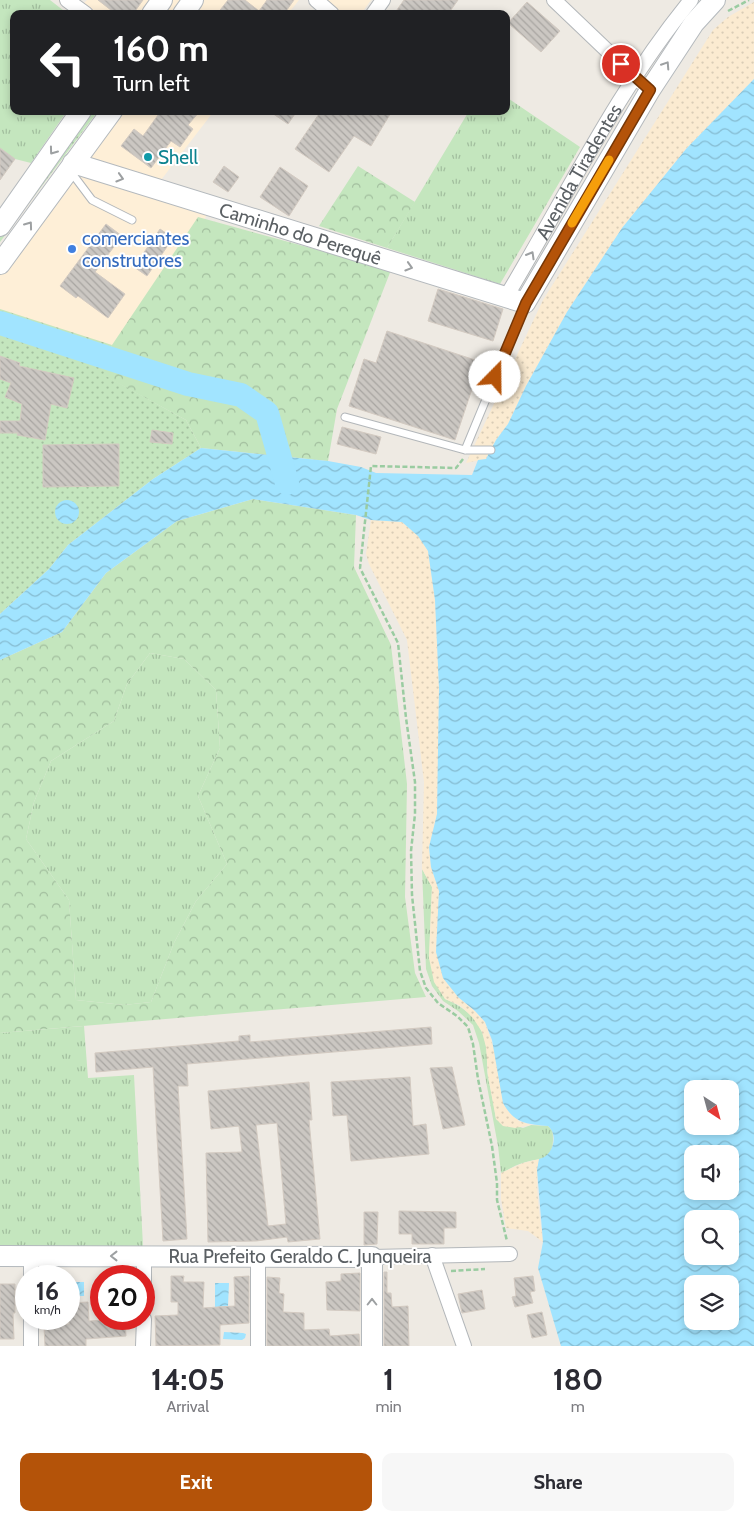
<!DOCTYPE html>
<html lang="en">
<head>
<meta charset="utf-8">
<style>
  :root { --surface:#fff; --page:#f7f7f7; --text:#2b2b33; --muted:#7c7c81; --accent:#b45309 }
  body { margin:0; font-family:Cabin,sans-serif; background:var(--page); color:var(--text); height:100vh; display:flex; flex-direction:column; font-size:19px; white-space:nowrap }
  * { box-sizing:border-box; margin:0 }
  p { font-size:16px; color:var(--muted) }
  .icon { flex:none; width:28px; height:28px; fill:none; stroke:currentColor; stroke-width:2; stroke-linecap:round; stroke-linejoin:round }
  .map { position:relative; height:1346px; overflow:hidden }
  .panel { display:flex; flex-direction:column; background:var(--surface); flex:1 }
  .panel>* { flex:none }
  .banner { position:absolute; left:10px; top:10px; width:500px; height:105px; border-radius:10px; box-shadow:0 2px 8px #0003; background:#202124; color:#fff; overflow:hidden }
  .needle { width:32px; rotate:144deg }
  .buttons { position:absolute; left:684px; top:1080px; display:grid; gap:10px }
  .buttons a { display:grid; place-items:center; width:55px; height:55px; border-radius:10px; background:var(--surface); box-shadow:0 2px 8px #0003; font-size:25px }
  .speed { position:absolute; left:15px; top:1265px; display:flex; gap:10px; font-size:25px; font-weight:700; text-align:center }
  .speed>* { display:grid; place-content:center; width:65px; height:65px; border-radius:50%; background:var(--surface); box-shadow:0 2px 8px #0003; line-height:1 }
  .speed small { font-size:12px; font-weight:400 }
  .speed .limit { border:8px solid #d22; background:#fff; color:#111 }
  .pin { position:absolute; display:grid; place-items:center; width:42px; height:42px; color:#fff; margin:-21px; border:2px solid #fff; border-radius:50%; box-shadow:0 1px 5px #0007 }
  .me { position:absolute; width:55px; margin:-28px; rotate:22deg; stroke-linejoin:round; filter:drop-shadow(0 0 4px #0008) }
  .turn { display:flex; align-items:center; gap:18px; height:105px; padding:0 20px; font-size:22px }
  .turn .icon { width:65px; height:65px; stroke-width:2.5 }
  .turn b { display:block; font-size:35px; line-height:42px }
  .eta { display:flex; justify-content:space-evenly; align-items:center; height:85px; text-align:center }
  .eta b { font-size:30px; font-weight:700; line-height:35px }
  .cta { display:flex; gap:10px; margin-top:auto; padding:10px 20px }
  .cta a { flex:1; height:58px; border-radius:10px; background:var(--accent); color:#fff; font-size:20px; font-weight:700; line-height:58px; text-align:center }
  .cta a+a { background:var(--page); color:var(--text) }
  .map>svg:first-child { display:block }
</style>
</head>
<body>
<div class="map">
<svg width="754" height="1346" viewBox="0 0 754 1346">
  <defs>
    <pattern id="grass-tufts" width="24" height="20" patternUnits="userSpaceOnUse" patternTransform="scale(1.25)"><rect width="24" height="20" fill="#c4e6be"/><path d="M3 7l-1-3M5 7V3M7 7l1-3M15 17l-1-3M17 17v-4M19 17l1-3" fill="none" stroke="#a2be9e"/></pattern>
    <pattern id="forest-crowns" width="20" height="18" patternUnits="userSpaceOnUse" patternTransform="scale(1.25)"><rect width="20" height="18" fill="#c4e6be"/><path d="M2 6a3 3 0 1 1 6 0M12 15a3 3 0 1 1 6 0" fill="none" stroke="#a2be9e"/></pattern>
    <pattern id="sand-dots" width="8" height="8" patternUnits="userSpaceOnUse" patternTransform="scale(1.25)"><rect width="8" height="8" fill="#fbebd1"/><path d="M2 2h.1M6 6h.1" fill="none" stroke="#d9ccb6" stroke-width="1.8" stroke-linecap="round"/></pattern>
    <pattern id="garden-dots" width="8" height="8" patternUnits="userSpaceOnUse" patternTransform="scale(1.25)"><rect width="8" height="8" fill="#c4e6be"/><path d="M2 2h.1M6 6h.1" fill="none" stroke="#a2be9e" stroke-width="1.8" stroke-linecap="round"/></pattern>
    <pattern id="water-waves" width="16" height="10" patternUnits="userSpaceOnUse" patternTransform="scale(1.25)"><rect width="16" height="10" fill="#a1e4ff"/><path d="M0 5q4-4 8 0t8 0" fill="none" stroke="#86bcd2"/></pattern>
    <pattern id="building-back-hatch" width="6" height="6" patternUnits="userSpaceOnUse" patternTransform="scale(1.25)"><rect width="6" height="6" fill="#cbc7c2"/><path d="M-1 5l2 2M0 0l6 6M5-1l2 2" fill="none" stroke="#a8a5a1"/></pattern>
  </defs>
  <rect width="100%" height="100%" fill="#eeeae3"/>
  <path fill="#feefd7" d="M87 0H299L288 14H98L84 3Z
    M312 0H371L361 14H337Z
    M104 111H214L151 193 208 213 125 355 0 315V253Z"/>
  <path fill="url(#grass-tufts)" d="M0 0H50L68 14H14V111H67L31 163 15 159 0 148Z
    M506 97 580 147 500 284 387 248 469 111H506Z
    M150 653 184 659 216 690 220 748 198 796 227 864 196 901 174 943 151 1002 124 1005 76 1000 69 900 26 839 34 802 51 761 114 721 127 684Z
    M422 869 432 887 429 958 445 999C467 1008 482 1022 486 1046 488 1057 486 1067 488 1077 491 1091 494 1105 496 1119L523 1128 531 1125 548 1126C553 1130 553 1133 553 1140 552 1163 540 1157 523 1163 515 1165 508 1170 501 1173L498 1146 479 1043 473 1025 458 1011 443 1001 432 986 426 969Z
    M84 1026 88 1078 134 1075 143 1246H0V1033Z"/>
  <path fill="url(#forest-crowns)" fill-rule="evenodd" d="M358 166 415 202 387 248 319 226Z
    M198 217 391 270 337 409 328 461 201 448 186 420 103 375 112 345Z
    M253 499 356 515 354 567 391 645 407 784 405 897 415 973 426 997 0 1033V660L62 632 106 573 177 521ZM150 653 184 659 216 690 220 748 198 796 227 864 196 901 174 943 151 1002 124 1005 76 1000 69 900 26 839 34 802 51 761 114 721 127 684Z"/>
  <path fill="url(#sand-dots)" d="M754 2V79L686 149 622 228 567 312 526 386 508 424 496 440 486 459 466 463 543 300 713 30 728 17Z
    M371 520 402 522 419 536 428 551 435 600 439 688 437 814 429 847 431 867 439 891 436 952 458 997 475 1011 485 1022 518 1121 531 1125 515 1128 503 1126 496 1119 488 1076 486 1047 482 1032 473 1018 461 1006 445 999 434 982 429 958 432 887 422 869 424 782 407 640 369 564 366 554Z
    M539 1159C534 1186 540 1215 543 1242L528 1231 506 1228 501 1199V1173L523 1163Z"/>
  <path fill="url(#garden-dots)" d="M94 111H98L0 242V237Z
    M0 309 112 345 104 375 186 420 201 448 153 479 68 545 49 569 0 614Z"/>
  <path fill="url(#water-waves)" fill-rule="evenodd" d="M754 79V1346H561L538 1268 543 1242 537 1170 539 1159C553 1156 559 1135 548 1126 526 1124 514 1123 503 1103L492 1040 485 1022 475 1011 458 997 443 978 436 952 439 891 431 867 429 847 437 814 439 688 435 600 428 551 418 536 402 522 371 520 356 515 253 499 177 521 106 573 62 632 0 660V614L49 569 68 545 153 479 201 448 328 461 361 467 376 473 472 475 478 460 486 459 496 440 508 424 526 386 567 312 622 228 686 149ZM692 1089H730V1126H692ZM692 1154H730V1191H692ZM692 1219H730V1256H692ZM692 1284H730V1321H692Z
    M55 512a12 12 0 1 1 24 0a12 12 0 1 1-24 0Z
    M70 1282H84V1296H70Z
    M215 1283H229L228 1306 215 1307Z
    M224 1332 243 1333 246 1334 245 1338 242 1340 223 1339Z"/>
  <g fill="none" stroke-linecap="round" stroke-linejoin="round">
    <path stroke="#a1e4ff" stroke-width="24" d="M0 323 188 384 241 395 267 413 287 483"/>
  </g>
  <path fill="url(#building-back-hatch)" stroke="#d3cac1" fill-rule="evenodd" d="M98 0H143L133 14H116Z
    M228 0H245L259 11 267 0H294L284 14H217Z
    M404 0H458L448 14H394Z
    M527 2 560 31 541 52 508 23Z
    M161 111H200L188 125 193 129 180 147 171 141 151 168 121 146 134 129 143 136Z
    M269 111H297L288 124Z
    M321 111H392L371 146 354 136 329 172 295 149Z
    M0 148 15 159 0 180Z
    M224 166 239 177 228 192 213 182Z
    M280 167 308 186 289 216 260 197Z
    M106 224 122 236 95 272 125 294 108 318 78 296 76 298 60 286Z
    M160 229 173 238 147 276 134 267Z
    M438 289 503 309 493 341 428 321Z
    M387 331 481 362 455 440 349 406 364 359 376 363Z
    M0 356 20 363 19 366 74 378 67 408 51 404 45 440 17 435 18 433H0V421H20L22 404 5 397 11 383 0 379Z
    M342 427 381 437 376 454 337 444Z
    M152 430 173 433 172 444 150 442Z
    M119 444V486L43 487V445Z
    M431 1027 432 1044 187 1064 188 1086H178L187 1239 163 1241 153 1067 96 1072 95 1053 239 1041V1036L250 1035V1042Z
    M452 1067 465 1125 443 1129 430 1068Z
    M410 1077 413 1126 426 1124 429 1154 351 1161 347 1115 333 1116 331 1082Z
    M309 1082 312 1120H309L320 1239 288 1242 287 1237 256 1241 208 1242 206 1153 242 1152 239 1126 211 1129 208 1091ZM277 1123 286 1224 268 1226 256 1125Z
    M399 1211 456 1212V1228H444V1244H412V1234H399Z
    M364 1212H378L377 1244 364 1245Z
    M384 1272H387V1293H391L392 1307 408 1306 409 1346H384Z
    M360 1273V1311L327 1310 326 1282 341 1281V1274Z
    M171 1276H184L183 1282H204L203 1308 235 1306 234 1277 249 1276V1323L220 1325V1345L156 1346 155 1316 178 1315V1302H171Z
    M533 1276 535 1291 530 1292 533 1303 515 1307 512 1297 516 1296 514 1278Z
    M267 1277 280 1278 279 1293 284 1294 283 1312 304 1313V1330L329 1329 330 1336 359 1334 360 1346H267Z
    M0 1284H15V1313H13L14 1339H0Z
    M482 1290 485 1309 462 1313 458 1294Z
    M88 1302 89 1321 125 1319 126 1336 86 1339V1346H45L44 1327 69 1324V1303Z
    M542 1312 547 1335 532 1338 527 1315Z"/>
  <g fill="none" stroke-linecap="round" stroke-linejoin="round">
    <g stroke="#b3b7ba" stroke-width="9">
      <path id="service" d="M71 172 92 200 132 220
        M345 417 465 450H491
        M465 450 525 305"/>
    </g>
    <g stroke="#b3b7ba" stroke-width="16">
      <g id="minor">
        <path d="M67 0 86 14"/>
        <path d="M316 0 332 14"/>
        <path d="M554 0 640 82"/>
        <path d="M373 14 383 0"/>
        <path id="s1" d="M506 297C566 197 617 90 691 0"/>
        <path d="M432 1255 464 1346"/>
        <path d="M258 1257V1346"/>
        <path d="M372 1257 510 1254"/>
        <path d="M31 1276V1256"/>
        <path d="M144 1293V1256"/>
        <path d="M31 1346V1319"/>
        <path d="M143 1346 144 1319"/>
      </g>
    </g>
    <g stroke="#b4b9bd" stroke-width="22">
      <g id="secondary">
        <path d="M152 14 162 0"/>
        <path d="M183 14 193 0"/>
        <path id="s2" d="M73 163 525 303 650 90 694 23 715 0"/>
        <path d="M0 226 81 111"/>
        <path d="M0 264 112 111"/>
        <path d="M0 1256 372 1257V1346"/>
      </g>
    </g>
    <path stroke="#9acca1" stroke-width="2.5" stroke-dasharray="5 2.5" stroke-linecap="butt" d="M728 11 749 0
      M463 459 456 468 371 466 360 568 398 643 406 718 415 782V814L411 851 412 895 420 971 426 988 438 1003 457 1016 468 1027 473 1044 478 1079 492 1146 497 1183V1200L507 1241
      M451 1271 485 1269"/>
    <use href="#service" stroke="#fff" stroke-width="7"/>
    <use href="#minor" stroke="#fff" stroke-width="14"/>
    <use href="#secondary" stroke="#fff" stroke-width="20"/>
  </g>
  <defs><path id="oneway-chevron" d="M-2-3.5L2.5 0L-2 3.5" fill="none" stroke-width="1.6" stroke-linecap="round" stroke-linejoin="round" transform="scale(1.25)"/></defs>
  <g stroke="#9da0a2">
    <use href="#oneway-chevron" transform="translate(666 65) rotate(-57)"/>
    <use href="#oneway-chevron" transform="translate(53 151) rotate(126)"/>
    <use href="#oneway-chevron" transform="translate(120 178) rotate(17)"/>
    <use href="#oneway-chevron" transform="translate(29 225) rotate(-54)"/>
    <use href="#oneway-chevron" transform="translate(531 255) rotate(-60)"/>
    <use href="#oneway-chevron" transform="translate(409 267) rotate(17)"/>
    <use href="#oneway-chevron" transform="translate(114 1256) rotate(180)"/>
    <use href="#oneway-chevron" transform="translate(372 1302) rotate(-90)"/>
  </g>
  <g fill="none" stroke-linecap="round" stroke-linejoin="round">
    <g stroke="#753606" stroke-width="12">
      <path id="route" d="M495 377 526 303 650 90 621 64"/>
    </g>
    <use href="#route" stroke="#b45309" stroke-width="9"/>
    <path stroke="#f59e0b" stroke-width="9" d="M572 223 609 160"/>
  </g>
  <circle fill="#0f9aa8" stroke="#fff" stroke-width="2" cx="148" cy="157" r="5"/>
  <circle fill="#3f7fe0" stroke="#fff" stroke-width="2" cx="72" cy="249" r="5"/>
  <g text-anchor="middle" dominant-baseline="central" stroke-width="4" stroke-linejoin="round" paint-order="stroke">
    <g font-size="19" fill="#0d838f" stroke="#fff" text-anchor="start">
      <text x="158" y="157">Shell</text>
    </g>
    <g font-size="19" fill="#5b6064" stroke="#fff">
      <text stroke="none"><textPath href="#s1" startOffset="145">Avenida Tiradentes</textPath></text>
      <text stroke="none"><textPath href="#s2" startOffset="238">Caminho do Perequê</textPath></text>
      <text x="300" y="1256">Rua Prefeito Geraldo C. Junqueira</text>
    </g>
    <g font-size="19" fill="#366cbe" stroke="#fff" text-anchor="start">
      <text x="82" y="238">comerciantes<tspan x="82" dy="22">construtores</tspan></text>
    </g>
  </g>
</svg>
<div class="buttons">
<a><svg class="needle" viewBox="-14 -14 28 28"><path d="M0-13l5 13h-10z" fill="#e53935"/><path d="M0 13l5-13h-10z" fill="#7c7c81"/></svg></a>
<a><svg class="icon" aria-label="sound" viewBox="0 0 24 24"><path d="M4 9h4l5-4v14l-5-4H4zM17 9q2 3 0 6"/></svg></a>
<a><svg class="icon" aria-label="search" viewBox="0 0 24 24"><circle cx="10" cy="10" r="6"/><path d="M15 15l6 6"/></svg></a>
<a><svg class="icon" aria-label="layers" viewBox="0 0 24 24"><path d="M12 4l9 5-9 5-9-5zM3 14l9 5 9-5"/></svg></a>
</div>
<div class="speed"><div>16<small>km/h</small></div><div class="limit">20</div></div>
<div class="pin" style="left:621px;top:64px;background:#d93025"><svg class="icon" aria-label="arrive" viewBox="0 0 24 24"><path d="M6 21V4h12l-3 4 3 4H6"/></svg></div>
<svg class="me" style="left:495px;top:377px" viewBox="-20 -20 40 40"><circle r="19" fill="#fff"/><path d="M0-13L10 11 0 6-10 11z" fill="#b45309"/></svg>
<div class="banner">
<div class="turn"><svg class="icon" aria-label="left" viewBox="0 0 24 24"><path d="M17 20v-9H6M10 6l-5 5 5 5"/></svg><div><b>160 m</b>Turn left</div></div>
</div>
</div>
<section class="panel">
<div class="eta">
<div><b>14:05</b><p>Arrival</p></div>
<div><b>1</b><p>min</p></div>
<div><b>180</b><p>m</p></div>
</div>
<div class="cta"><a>Exit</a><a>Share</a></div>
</section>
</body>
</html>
